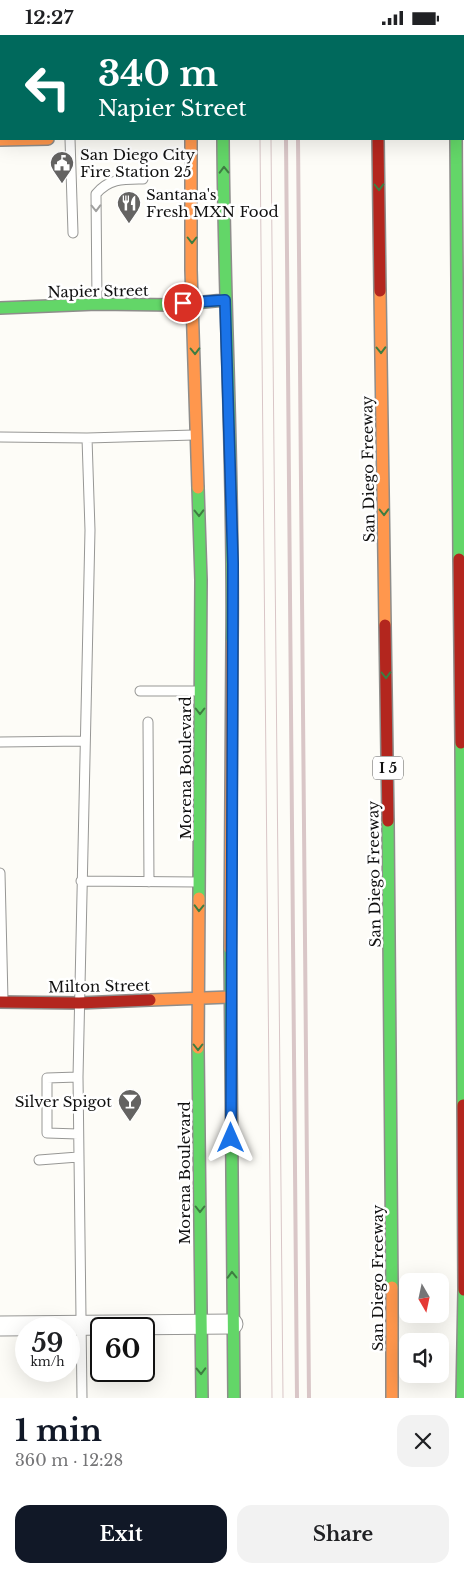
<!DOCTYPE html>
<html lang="en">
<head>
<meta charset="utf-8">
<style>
  :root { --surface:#fff; --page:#f2f2f2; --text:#202124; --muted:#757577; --accent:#111827 }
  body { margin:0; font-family:"Libre Baskerville",serif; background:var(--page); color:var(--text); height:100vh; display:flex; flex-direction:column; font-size:19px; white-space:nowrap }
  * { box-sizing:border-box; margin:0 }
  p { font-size:16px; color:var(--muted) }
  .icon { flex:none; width:28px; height:28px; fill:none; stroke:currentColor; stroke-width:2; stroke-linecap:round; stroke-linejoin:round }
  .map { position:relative; height:1363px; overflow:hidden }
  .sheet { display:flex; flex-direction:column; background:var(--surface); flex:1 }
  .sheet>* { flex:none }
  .hud { position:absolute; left:0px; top:0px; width:465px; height:105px; box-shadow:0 5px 20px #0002; background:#00695c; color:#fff; overflow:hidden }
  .needle { width:32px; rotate:171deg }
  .fabs { position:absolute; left:399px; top:1238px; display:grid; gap:10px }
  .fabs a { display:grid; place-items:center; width:50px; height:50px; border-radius:10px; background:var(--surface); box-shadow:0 5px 20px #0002; font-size:25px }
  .speed { position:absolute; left:15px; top:1282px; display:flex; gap:10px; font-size:25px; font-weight:700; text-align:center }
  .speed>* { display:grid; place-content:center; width:65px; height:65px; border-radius:50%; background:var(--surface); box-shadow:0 5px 20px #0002; line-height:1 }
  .speed small { font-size:12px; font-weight:400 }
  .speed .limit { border:2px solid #111; border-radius:8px; background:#fff; color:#111 }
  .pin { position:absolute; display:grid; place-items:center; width:42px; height:42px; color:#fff; margin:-21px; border:2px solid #fff; border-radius:50%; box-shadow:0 1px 5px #0007 }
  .me { position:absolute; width:55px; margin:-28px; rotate:0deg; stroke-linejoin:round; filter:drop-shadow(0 0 4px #0008) }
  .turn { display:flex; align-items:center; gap:18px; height:105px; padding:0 15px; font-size:22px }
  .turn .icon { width:65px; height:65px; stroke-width:2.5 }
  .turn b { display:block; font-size:35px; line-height:42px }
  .round { display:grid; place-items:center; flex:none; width:52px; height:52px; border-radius:15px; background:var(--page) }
  .summary { display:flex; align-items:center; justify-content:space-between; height:85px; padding:0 15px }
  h1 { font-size:30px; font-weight:800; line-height:38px; color:var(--accent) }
  .primary-button { display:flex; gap:10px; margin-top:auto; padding:10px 15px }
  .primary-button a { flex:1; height:58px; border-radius:15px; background:var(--accent); color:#fff; font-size:20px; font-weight:800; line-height:58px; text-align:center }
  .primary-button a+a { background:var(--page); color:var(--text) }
  .status { display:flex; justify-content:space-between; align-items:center; height:35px; padding:0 25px; background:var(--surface); direction:ltr }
  .status svg { height:14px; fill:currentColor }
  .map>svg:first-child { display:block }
</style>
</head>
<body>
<div class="status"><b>12:27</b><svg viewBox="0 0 49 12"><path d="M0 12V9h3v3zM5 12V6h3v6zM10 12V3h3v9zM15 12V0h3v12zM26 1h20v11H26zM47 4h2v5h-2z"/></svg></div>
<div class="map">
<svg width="464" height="1363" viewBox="0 0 464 1363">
  <rect width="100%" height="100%" fill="#fdfcf7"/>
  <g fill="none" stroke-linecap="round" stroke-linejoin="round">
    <g stroke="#979795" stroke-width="11">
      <path id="lane" d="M70 104 73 198
        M97 266 96 159C109 143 124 144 143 144
        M0 402 87 403 90 495 78 1042 82 1363
        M87 403 194 400
        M140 656H198
        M148 687 149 847
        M0 707 85 706
        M0 838 3 965
        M81 846 197 847
        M78 1042 47 1043V1098L78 1099
        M39 1125 78 1122"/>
    </g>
    <g stroke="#979795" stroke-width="21">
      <path id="street" d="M0 1291 233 1289"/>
    </g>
    <g stroke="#8e8d8b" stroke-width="14">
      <path id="fast" d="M222 0V1
        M455 0V1
        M223 104C224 271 234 439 232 606
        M456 104 459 524
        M0 273 97 269 173 270 225 265
        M198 453 201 545 199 863
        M461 708 463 1070
        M388 786 392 1252
        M230 914 234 1363
        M198 1013 202 1363
        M462 1363 464 1255"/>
    </g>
    <g stroke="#8e8d8b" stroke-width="14">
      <path id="slow" d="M190 0V1
        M376 0V1
        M191 104V235L198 453
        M0 105 48 104
        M380 256 385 590
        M230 914 232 606
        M150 965 230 962
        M198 1013 199 863
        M392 1252V1363"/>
    </g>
    <g stroke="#8e8d8b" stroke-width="14">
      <path id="jam" d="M378 104 380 256
        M459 524 461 708
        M385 590 388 786
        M0 967 79 968 150 965
        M463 1070 464 1255"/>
    </g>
    <use href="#lane" stroke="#fffffe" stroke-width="9"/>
    <use href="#street" stroke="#fffffe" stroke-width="19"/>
    <use href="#fast" stroke="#63d668" stroke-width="11"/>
    <use href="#slow" stroke="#ff974d" stroke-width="11"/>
    <use href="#jam" stroke="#b3261e" stroke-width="11"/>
    <path stroke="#d9c6c7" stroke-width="1" d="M259 0V1
      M271 0V1
      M260 104 272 1363
      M271 104 283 1363"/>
    <path stroke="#d9c6c7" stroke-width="4" d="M285 0V1
      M297 0V1
      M286 104 297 1363
      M298 104 309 1363"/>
  </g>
  <defs><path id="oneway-chevron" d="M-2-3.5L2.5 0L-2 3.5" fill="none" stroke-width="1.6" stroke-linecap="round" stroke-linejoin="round" transform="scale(1.25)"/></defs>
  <g stroke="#3e7d41">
    <use href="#oneway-chevron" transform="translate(224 135) rotate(-91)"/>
    <use href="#oneway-chevron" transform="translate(379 152) rotate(89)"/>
    <use href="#oneway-chevron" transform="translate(192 205) rotate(90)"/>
    <use href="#oneway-chevron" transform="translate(381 315) rotate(89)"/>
    <use href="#oneway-chevron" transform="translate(195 316) rotate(89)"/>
    <use href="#oneway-chevron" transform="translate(384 477) rotate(89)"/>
    <use href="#oneway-chevron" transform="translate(199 478) rotate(89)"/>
    <use href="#oneway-chevron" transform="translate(386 640) rotate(89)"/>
    <use href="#oneway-chevron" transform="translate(200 676) rotate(90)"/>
    <use href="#oneway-chevron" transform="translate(199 873) rotate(91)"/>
    <use href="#oneway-chevron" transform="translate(198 1012) rotate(90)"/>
    <use href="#oneway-chevron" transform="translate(200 1174) rotate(90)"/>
    <use href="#oneway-chevron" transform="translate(232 1240) rotate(-91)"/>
    <use href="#oneway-chevron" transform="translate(201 1336) rotate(89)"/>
  </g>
  <use stroke="#a0a09f" href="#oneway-chevron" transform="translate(96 173) rotate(89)"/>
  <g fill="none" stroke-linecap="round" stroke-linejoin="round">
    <g stroke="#114b97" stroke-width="12">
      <path id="route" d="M183 268 225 265 233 529 231 1103"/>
    </g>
    <use href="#route" stroke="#1a73e8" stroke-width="9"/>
  </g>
  <defs>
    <g id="civic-pin" transform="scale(1.25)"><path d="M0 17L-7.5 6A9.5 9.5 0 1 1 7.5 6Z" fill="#646362" stroke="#fff"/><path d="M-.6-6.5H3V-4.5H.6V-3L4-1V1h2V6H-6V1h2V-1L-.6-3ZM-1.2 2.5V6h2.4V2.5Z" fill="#fff"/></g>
    <g id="restaurant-pin" transform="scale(1.25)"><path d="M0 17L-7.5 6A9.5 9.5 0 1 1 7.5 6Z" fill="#646362" stroke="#fff"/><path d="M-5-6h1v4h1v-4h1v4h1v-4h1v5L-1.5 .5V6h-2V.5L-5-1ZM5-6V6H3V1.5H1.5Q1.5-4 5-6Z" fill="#fff"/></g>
    <g id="bar-pin" transform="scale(1.25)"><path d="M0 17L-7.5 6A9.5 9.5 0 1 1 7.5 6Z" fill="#646362" stroke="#fff"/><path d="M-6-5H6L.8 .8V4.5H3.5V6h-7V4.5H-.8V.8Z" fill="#fff"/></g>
  </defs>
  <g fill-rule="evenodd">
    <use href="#civic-pin" x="62" y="128"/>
    <use href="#restaurant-pin" x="129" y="168"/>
    <use href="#bar-pin" x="130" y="1066"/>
  </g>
  <g text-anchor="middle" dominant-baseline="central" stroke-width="5" stroke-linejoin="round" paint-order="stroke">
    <rect fill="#fff" stroke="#585858" stroke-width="1" x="373" y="721.5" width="30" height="23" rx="4"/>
    <g font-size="14" font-weight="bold" fill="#111">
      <text x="388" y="733">I 5</text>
    </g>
    <g font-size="15" fill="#111" stroke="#fff" text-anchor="start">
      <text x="80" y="119">San Diego City<tspan x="80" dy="17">Fire Station 25</tspan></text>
      <text x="146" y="159">Santana's<tspan x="146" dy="17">Fresh MXN Food</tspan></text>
      <text x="112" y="1066" text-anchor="end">Silver Spigot</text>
    </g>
    <g font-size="15" fill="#111" stroke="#fff">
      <text transform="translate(98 256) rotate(-1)">Napier Street</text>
      <text transform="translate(368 434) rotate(-91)">San Diego Freeway</text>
      <text transform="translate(185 733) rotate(-90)">Morena Boulevard</text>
      <text transform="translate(374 839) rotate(-91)">San Diego Freeway</text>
      <text transform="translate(99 951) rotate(-1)">Milton Street</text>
      <text transform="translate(184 1138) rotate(-90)">Morena Boulevard</text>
      <text transform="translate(377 1243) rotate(-90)">San Diego Freeway</text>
    </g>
  </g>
</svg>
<div class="fabs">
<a><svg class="needle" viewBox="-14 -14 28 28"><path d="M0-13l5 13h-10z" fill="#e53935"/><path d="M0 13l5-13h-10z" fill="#757577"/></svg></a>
<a><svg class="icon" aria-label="sound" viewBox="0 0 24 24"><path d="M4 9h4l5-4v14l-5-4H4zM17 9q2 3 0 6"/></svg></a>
</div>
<div class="speed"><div>59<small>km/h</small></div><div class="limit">60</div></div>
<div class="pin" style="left:183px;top:268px;background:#d93025"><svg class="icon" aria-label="arrive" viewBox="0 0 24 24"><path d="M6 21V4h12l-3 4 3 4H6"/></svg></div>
<svg class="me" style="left:231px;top:1103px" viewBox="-20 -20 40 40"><path d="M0-17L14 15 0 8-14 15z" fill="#1a73e8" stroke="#fff" stroke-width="4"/></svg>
<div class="hud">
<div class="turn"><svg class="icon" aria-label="left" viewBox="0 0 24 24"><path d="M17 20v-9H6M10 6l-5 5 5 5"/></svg><div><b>340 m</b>Napier Street</div></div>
</div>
</div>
<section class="sheet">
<div class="summary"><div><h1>1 min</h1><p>360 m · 12:28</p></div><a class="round"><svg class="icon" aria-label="close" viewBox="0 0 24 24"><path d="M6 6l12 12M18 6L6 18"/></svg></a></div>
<div class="primary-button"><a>Exit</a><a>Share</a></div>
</section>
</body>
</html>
